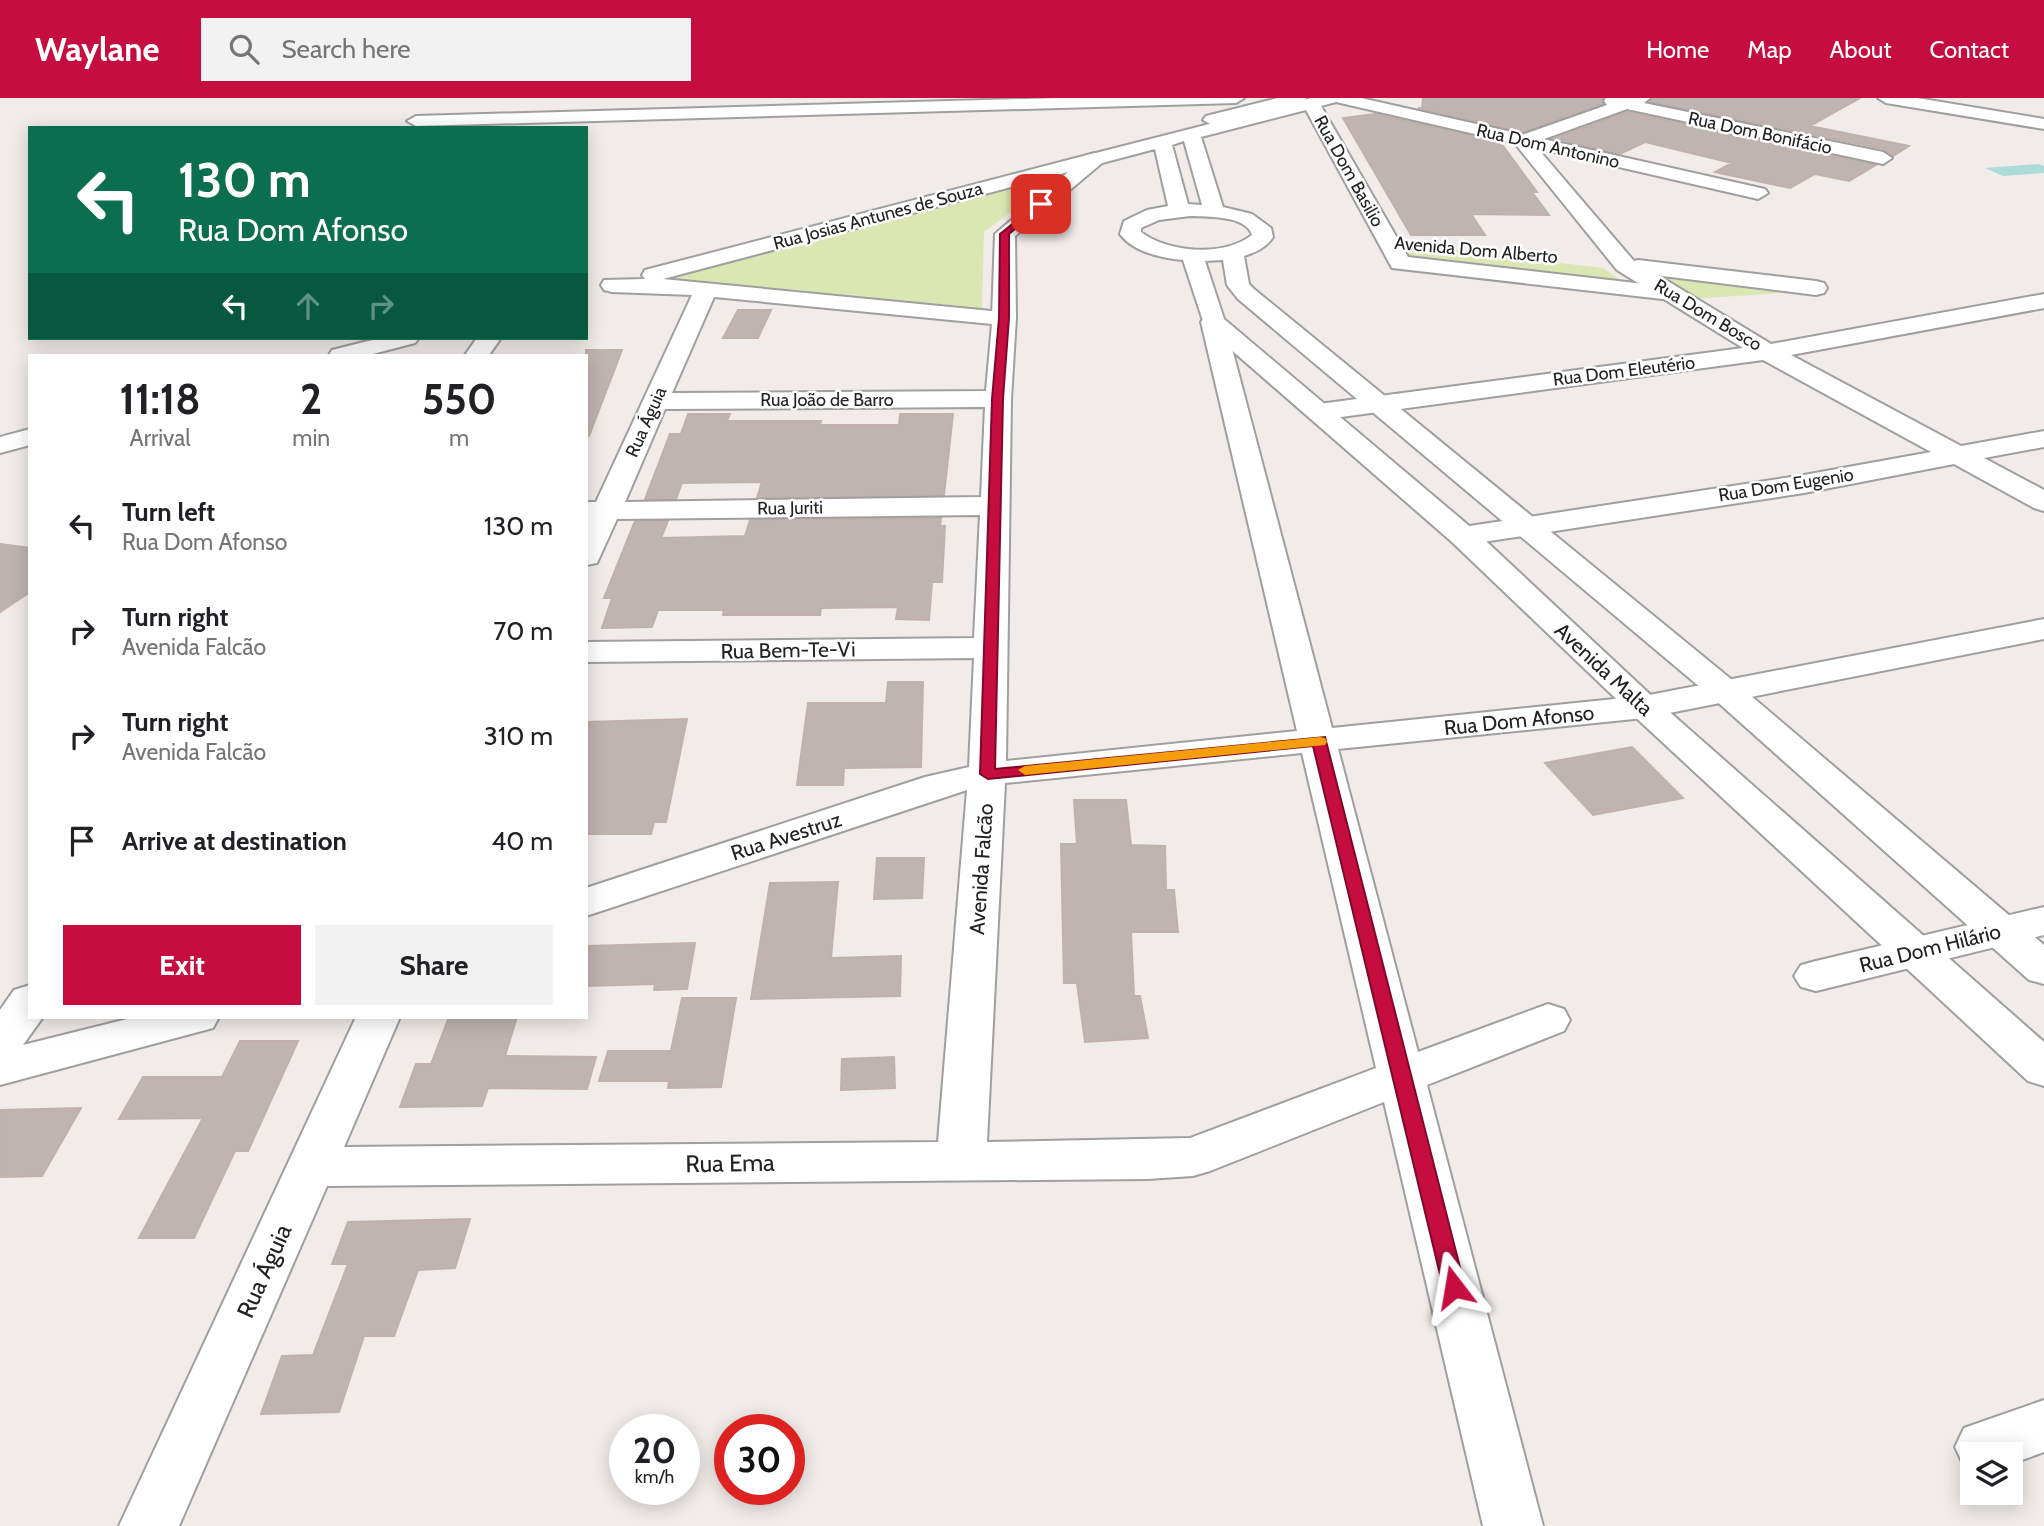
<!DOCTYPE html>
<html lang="en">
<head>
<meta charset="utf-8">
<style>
  :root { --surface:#fff; --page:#f2f2f2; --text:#202124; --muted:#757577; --accent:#c50e3f }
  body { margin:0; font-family:Cabin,sans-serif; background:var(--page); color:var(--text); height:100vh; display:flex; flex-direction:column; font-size:26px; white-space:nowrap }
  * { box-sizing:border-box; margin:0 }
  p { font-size:23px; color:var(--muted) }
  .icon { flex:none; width:38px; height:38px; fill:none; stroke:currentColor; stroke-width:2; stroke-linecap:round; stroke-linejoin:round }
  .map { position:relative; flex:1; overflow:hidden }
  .side { position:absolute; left:28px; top:256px; width:560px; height:665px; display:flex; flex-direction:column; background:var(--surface); border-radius:0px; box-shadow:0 4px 18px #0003 }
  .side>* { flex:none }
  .hud { position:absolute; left:28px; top:28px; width:560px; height:214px; border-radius:0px; box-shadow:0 4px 18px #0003; background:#0b6e4f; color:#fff; overflow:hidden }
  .buttons { position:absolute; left:1960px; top:1344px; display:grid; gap:14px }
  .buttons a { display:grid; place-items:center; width:63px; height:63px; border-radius:0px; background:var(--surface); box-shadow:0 4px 18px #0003; font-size:35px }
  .speed { position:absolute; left:609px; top:1316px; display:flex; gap:14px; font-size:35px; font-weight:700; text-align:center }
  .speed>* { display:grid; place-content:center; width:91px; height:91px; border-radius:50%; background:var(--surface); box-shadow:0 4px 18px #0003; line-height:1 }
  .speed small { font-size:18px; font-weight:400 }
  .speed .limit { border:10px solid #d22; background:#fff; color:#111 }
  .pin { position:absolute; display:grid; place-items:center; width:60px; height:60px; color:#fff; margin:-30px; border-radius:14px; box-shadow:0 4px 10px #0006 }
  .me { position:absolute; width:77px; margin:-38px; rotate:346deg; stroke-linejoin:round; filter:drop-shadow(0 0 5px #0008) }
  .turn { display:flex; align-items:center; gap:24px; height:147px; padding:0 35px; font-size:32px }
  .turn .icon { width:91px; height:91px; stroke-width:2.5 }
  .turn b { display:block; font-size:49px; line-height:60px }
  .lanes { display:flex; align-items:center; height:66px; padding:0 35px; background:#0003; justify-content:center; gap:35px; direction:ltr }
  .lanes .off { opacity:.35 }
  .eta { display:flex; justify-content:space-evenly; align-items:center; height:119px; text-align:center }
  .eta b { font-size:42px; font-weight:700; line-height:49px }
  .action { display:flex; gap:14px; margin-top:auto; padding:14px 35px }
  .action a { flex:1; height:80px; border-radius:0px; background:var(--accent); color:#fff; font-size:28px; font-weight:700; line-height:80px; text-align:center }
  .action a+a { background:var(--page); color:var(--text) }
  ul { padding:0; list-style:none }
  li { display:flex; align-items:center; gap:21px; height:105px; padding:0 35px }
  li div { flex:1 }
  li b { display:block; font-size:26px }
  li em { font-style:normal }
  header { display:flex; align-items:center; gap:42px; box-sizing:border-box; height:98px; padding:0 35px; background:var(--accent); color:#fff }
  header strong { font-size:33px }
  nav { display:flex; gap:38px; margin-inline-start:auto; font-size:24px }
  .search { width:490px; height:63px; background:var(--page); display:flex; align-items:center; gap:18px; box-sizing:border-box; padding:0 24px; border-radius:0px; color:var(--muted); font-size:26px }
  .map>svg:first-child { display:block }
</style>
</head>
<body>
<header>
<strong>Waylane</strong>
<div class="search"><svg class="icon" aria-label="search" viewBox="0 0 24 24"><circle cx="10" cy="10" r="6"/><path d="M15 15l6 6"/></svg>Search here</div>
<nav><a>Home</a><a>Map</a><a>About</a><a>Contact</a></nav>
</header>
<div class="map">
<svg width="2044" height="1428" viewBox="0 0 2044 1428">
  <rect width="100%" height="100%" fill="#f1ece9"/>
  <path fill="#dbe7b3" d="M1069 71 984 134 982 212 976 214 636 183Z
    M1399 146 1603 170 1630 189 1408 164Z
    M1653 178 1797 194 1691 201Z"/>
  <path fill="#addbd9" d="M2039 66 2044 68V75L2003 78 1985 70Z"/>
  <path fill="#bfb4b2" stroke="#c2b0ac" stroke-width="2" d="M1423 0H1603V6L1523 34 1418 10H1422Z
    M1653 0H1860L1810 28 1909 48 1893 58 1884 51 1650 4Z
    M1627 14 1876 67 1849 83 1815 76 1790 90 1715 74 1732 65 1645 44 1620 56 1553 41Z
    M1375 16 1500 44 1537 94H1532L1549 117 1471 116 1485 137H1411L1343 20Z
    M738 212H771L758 240H723Z
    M586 252H622L589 338H586Z
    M688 316H730L727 323H821L820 327H899L900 316H953L944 397 757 400 762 384 682 385 676 401H645L670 336H681Z
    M941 420 940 428H945L942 484H932L929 522 896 521 898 509 821 510 820 517H723L724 512H658L652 529 602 530 612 500H604L635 423H668L661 440 745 438 750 422Z
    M0 446 30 450V494L0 514Z
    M888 584H923L921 669 844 670 843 687H797L808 605H886Z
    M687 621 666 724H654L651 736H586V624Z
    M1632 649 1683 700 1593 717 1545 665Z
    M1074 702H1126L1131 747 1165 748 1166 792H1174L1178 834H1131L1134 898H1140L1148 940 1085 944 1077 885H1064L1061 746H1077Z
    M877 760H924L922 800 874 801Z
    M838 784 831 860 901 858 900 898 751 901 770 785Z
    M695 845 687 891 654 892 655 886 586 888V848Z
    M682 900H736L721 989 668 990 669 983H599L608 953H671Z
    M449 919H517L505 958 596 959 587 991 488 990 482 1008 400 1009 416 966H431Z
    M240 943H298L248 1053H235L194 1140H139L203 1020 119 1021 143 979H222Z
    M894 959 895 990 841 992 842 961Z
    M81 1010 42 1078 0 1079V1012Z
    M470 1121 455 1170 418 1172 394 1238H364L339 1314 261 1316 282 1258 313 1257 348 1166H332L348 1124Z"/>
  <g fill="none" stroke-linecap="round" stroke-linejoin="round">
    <g stroke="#9f9f9f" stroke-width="4">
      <path id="minor" d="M1057 0H1244L1236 5 416 28 407 23 416 18Z
        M1278 0H1306L1304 4 1212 27 1203 22 1206 18Z
        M1606 0H1650L1644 5 1883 54 1892 60 1883 66 1627 11 1533 45 1633 162 1771 246 2044 196V210L1791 257 1961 348 2044 333V349L1984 360 2044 392V413L2034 410 1954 366 1804 395 1463 447 1452 444 1448 438 1452 432 1463 429 1804 377 1931 354 1763 262 1319 322 1310 320 1306 314 1310 308 1319 306 1743 250 1617 172 1513 43 1516 39 1607 7 1604 3Z
        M1095 55 1104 61 1102 65 663 181 1012 215 1016 220 1011 301 1006 663 1297 633 1201 224 1205 219H1221L1225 224 1332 630 1644 598 2044 521V541L1644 620 1338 651 1418 954 1548 906 1564 911 1570 922 1564 933 1427 987 1543 1428H1483L1384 1004 1210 1073 1193 1078 1148 1081 327 1088 179 1428H119L356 919H400L344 1049 938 1044 967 692 586 818V790L925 679 969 669 974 560 586 564V544L974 540 980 417 617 421 597 465 586 467V404H596L692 197 612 194 604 192 601 187 604 182 645 181 642 177 645 172ZM714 199 992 226 986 293 672 295ZM985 309 981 399 625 404 665 311ZM1302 655 1376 970 1190 1040 987 1044 1005 685Z
        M380 240H419L415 245 369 257H329L332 252Z
        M477 240H501L489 257H465Z
        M30 331V347L0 355V339Z
        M2044 809V837L1816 893 1801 889 1794 878 1801 867 1816 863Z
        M30 887V919H43L23 947 135 919H219L213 930 0 987V912L14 892Z
        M2044 1302V1354L2011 1366V1356H1972V1371L1964 1368 1955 1349 1964 1330Z"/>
    </g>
    <g stroke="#9f9f9f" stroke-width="4">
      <path id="tertiary" d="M1311 0H1361L1765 91 1768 95 1758 101 1336 4 1321 8 1408 159 1679 190 1682 195 1679 200 1671 202 1392 170 1306 12 1201 39 1223 109 1252 116 1271 130 1273 139C1266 150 1256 154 1244 158L1249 186 1254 191 1737 586 2044 847V886L2029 882 1713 600 1238 201 1227 187 1223 162 1205 163 1224 221 1474 432 1656 602 2044 944V988L2028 983 1632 616 1452 444 1205 229 1183 162C1162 160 1133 154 1120 136L1124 123 1147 112 1168 108 1155 51 1102 65 1015 138 1016 220 1012 225H996L992 220 995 136 1088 57ZM1184 43 1202 107 1188 106 1172 47ZM1190 118C1207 119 1246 117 1252 137 1224 159 1168 155 1141 134V130L1159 122Z
        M1878 0H1917L2044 21V31L1886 5Z
        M1638 162 1816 183 1824 185 1827 190 1824 195 1816 197 1630 174 1627 169 1630 164Z"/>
    </g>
    <use href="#minor" fill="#fff" fill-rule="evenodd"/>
    <use href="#tertiary" fill="#fff" fill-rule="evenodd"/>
  </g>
  <path fill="#c50e3f" stroke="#800929" stroke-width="2" d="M1041 103 1044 107 1009 136V220L1003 301 995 671 1325 639 1465 1189 1462 1195 1454 1198 1447 1195 1443 1189 1313 648 988 681 980 676 992 301 999 220 1000 136Z"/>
  <path fill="#f59e0b" d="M1320 639 1325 640 1327 644 1325 647 1025 677 1018 672 1025 668Z"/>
  <g text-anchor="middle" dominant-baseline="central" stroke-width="5" stroke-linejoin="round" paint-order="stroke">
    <g font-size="18" fill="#222" stroke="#fff">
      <text transform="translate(1760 35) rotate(12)">Rua Dom Bonifácio</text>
      <text transform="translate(1548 48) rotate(13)">Rua Dom Antonino</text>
      <text transform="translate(1349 73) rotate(61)">Rua Dom Basilio</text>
      <text transform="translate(878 118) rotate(-15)">Rua Josias Antunes de Souza</text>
      <text transform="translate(1476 152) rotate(5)">Avenida Dom Alberto</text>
      <text transform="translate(1708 217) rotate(31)">Rua Dom Bosco</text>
      <text transform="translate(1624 273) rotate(-7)">Rua Dom Eleutério</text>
      <text x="827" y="302">Rua João de Barro</text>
      <text transform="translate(646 324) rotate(-66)">Rua Águia</text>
      <text transform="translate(1786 387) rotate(-9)">Rua Dom Eugenio</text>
      <text transform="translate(790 410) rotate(-1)">Rua Juriti</text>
    </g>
    <g font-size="21" fill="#222" stroke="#fff">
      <text transform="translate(788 552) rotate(-1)">Rua Bem-Te-Vi</text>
      <text transform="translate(1604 571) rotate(43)">Avenida Malta</text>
      <text transform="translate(1519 622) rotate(-6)">Rua Dom Afonso</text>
      <text transform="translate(786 738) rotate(-18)">Rua Avestruz</text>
      <text transform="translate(981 771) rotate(-86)">Avenida Falcão</text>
      <text transform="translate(1930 850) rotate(-14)">Rua Dom Hilário</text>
    </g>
    <g font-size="24" fill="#222" stroke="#fff">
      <text transform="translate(730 1065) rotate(-1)">Rua Ema</text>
      <text transform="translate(264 1173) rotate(-66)">Rua Águia</text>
    </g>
  </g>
</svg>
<div class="buttons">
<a><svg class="icon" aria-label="layers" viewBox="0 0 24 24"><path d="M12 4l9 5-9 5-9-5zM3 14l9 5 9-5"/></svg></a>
</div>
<div class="speed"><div>20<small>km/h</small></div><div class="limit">30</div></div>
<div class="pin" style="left:1041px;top:106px;background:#d93025"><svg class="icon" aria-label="arrive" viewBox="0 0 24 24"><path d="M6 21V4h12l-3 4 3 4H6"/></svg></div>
<svg class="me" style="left:1454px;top:1189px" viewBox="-20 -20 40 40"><path d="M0-17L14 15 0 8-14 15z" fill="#c50e3f" stroke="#fff" stroke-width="4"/></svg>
<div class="hud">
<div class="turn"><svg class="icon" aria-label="left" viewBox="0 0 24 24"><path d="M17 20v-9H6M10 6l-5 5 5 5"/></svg><div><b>130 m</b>Rua Dom Afonso</div></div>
<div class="lanes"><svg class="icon" aria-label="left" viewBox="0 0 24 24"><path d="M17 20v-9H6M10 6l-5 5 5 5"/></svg><svg class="icon off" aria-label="ahead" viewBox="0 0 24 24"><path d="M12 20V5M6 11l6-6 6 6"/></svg><svg class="icon off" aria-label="right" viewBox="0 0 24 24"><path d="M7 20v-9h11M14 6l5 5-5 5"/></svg></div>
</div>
<section class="side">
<div class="eta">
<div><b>11:18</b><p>Arrival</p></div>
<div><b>2</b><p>min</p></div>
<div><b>550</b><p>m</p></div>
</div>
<ul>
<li><svg class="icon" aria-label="left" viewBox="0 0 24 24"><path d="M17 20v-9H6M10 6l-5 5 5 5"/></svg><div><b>Turn left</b><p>Rua Dom Afonso</p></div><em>130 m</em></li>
<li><svg class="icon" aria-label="right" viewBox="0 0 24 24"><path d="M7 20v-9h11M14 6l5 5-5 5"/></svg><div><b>Turn right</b><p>Avenida Falcão</p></div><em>70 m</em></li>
<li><svg class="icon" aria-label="right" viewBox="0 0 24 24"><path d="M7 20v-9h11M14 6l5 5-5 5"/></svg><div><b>Turn right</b><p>Avenida Falcão</p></div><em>310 m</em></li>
<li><svg class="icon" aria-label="arrive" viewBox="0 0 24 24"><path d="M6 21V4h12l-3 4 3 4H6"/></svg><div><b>Arrive at destination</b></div><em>40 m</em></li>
</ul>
<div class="action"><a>Exit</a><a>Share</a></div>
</section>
</div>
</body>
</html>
